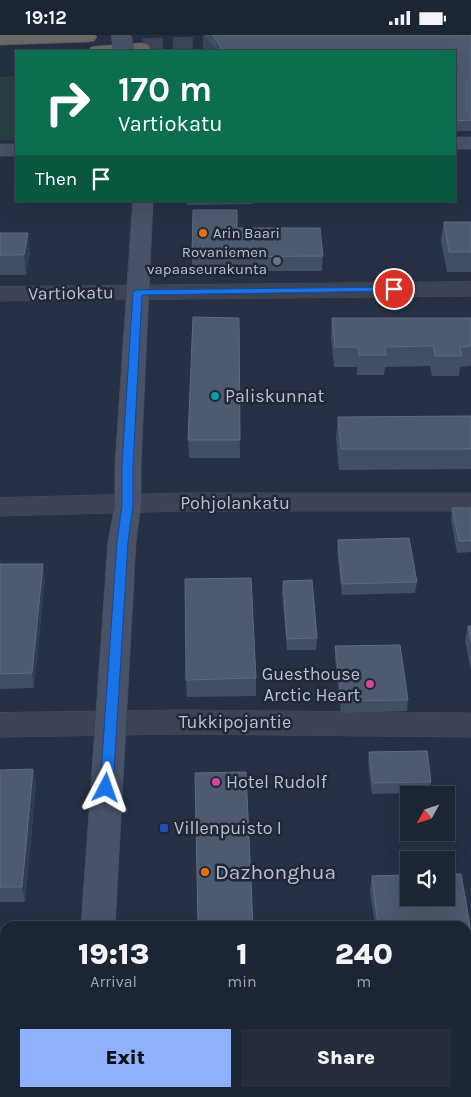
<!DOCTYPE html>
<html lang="en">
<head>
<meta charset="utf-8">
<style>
  :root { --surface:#1c2534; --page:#252d3c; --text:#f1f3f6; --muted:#a0a5ac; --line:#3a424f; --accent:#8fb1fc }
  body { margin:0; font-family:Karla,sans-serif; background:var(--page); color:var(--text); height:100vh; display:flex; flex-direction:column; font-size:19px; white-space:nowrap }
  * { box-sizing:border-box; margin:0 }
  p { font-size:16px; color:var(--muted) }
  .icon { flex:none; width:28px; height:28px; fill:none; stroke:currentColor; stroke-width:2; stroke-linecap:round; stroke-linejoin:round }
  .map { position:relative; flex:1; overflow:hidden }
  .sheet { position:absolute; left:0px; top:886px; width:471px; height:176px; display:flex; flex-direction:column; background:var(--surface); border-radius:15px 15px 0 0; box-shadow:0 5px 20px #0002,0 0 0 1px var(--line) }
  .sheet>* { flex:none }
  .guide { position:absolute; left:15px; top:15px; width:441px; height:152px; border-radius:0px; box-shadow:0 5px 20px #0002,0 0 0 1px var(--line); background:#0b6e4f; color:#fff; overflow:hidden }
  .needle { width:32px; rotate:230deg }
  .buttons { position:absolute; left:400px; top:751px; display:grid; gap:10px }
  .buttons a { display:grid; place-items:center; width:55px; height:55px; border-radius:0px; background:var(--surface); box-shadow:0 5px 20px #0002,0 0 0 1px var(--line); font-size:25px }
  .pin { position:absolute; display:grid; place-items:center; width:42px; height:42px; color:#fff; margin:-21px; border:2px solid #fff; border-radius:50%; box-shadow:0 1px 5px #0007 }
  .me { position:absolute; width:55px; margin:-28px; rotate:4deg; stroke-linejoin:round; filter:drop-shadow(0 0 4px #0008) }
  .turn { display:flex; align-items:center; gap:18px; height:105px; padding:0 20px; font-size:22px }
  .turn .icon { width:65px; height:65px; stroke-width:2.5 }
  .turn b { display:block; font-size:35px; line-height:42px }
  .then { display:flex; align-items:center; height:48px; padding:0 20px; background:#0003; gap:10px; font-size:19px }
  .eta { display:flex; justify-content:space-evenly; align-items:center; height:85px; text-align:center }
  .eta b { font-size:30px; font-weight:800; line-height:35px }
  .primary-button { display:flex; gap:10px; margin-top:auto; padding:10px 20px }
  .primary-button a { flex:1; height:58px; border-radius:0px; background:var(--accent); color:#111; font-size:20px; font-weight:800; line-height:58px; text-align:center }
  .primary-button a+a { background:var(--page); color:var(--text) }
  .status { display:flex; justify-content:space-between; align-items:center; height:35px; padding:0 25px; background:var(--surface); direction:ltr }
  .status svg { height:14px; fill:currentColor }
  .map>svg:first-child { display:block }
</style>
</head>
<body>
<div class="status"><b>19:12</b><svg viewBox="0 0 49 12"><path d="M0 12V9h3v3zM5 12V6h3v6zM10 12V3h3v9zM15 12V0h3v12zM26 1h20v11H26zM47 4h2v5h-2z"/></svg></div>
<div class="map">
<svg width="471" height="1062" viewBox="0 0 471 1062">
  <rect width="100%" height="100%" fill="#263145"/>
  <path fill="#294046" d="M16 41V105H0V42Z"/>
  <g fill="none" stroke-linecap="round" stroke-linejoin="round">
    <path stroke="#3c4659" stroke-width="20" stroke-dasharray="20 10" stroke-linecap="butt" d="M113 14 252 10"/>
    <g stroke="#454c5d" stroke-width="1">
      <path id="minor" d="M471 247V261L0 266V252Z
        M185 458H471V476H185L0 481V463Z
        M181 675 471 678V702L181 699 0 702V678Z
        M466 935H471V967H466Z
        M0 942H5V974H0Z"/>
    </g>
    <g stroke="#454c5d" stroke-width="1">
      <path id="secondary" d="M455 102H471V114H455Z
        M0 109H16V121H0Z
        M133 166H153L141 430V469L136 507 115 891H81L108 507 115 469V430Z
        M70 1058H107L108 1062H70Z"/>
    </g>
    <g stroke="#464e5f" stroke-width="1">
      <path id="trunk" d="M0 0H95L97 2 94 6 88 7 0 10Z
        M141 8 147 9 150 13 148 16H88L91 12 97 11Z"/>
    </g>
    <use href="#minor" fill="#3b4354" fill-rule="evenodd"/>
    <use href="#secondary" fill="#495267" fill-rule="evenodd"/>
    <use href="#trunk" fill="#6a6866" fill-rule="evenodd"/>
    <g stroke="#454c5d" stroke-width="21" stroke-linecap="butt">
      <path id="secondary-bridge" d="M121 0 124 16"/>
    </g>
    <use href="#secondary-bridge" stroke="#495267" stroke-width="20"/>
  </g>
  <path fill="#414e63" d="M203 0H471V96H455V16H218Z
    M187 166H253V169L187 170Z
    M444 187H471V237H447L441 206Z
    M237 193 323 221 322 236H192V222Z
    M0 198 30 217 26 240H0Z
    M239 283 240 423H189L188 405Z
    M332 283H471V331L460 332 459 341H432L430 331 385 332 384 340H357V332H334L331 303Z
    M471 381V434L339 435 336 402 338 382Z
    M452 473H471V517L457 518 451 485Z
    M338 505 417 547 415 558 342 560 337 516Z
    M0 529 45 544 34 653 0 654Z
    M283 546 317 603 316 615H287L282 557Z
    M468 591H471V635L465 606Z
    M335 611 408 665 407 676 341 678 335 623Z
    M256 643V661L187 662 186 645Z
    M369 717 431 747 430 758 372 759 368 729Z
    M33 734 36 749 25 867H0V735Z
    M446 839H461L471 896V930H466V891H375L370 856 372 841 409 840V862H446Z
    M466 998 471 1022V1057L385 1060V1058H466Z"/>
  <path fill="#313d52" d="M28 198 30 217 26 240 24 220Z
    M43 529 45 544 34 653 32 638Z
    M33 734 36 749 25 867 22 852Z
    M5 1033V1058H7V1062H3Z"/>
  <path fill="#4e5a6e" stroke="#5f6a7d" d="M212 0H471V85L455 86V16H222L218 7Z
    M193 175H237V193H320L323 221 192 222Z
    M444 187H471V217H449Z
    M0 198H28L24 220H0Z
    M193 282 239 283 240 405H188Z
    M332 283H471V311L460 312 462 321H435L433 311 385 312 386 320H359L358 312H335Z
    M471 381V414H341L338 382Z
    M452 473H471V506H459Z
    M409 503 417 547 342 549 338 505Z
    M0 529H43L32 638 0 639Z
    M251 543 256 643 186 645 185 544Z
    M312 545 317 603 287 604 283 546Z
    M468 591H471V607Z
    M400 610 408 665 342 666 335 611Z
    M427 716 431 747 373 748 369 717Z
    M33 734 22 852H0V735Z
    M246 737 253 891H198L195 738Z
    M446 839H461L471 896V916H466V891H378L372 841 409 840V862H446Z
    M5 972V1033L3 1062H0V973Z
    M466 998H467L471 1022V1048H466Z
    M190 1058H269L270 1062H190Z"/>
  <path fill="#1a73e8" stroke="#114b97" d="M394 252 398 254 397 256 142 260 133 430V470L128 507 113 753 111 757 106 759 102 757 100 753 117 507 122 470V430L133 257 137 255Z"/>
  <g fill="#e8710a" stroke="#20283a" stroke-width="2">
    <circle cx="203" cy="198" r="5"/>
    <circle cx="205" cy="837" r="5"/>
  </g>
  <circle fill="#6b7280" stroke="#20283a" stroke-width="2" cx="277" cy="226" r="5"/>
  <circle fill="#0f9aa8" stroke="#20283a" stroke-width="2" cx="215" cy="361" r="5"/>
  <g fill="#d1479c" stroke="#20283a" stroke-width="2">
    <circle cx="370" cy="649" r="5"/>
    <circle cx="216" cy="747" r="5"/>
  </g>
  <rect fill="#1a4fb4" stroke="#20283a" stroke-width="2" x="159" y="788" width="10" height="10" rx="2.5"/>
  <g text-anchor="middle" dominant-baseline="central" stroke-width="5" stroke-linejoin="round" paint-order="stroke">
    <g font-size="15" fill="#b9bfcd" stroke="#20283a" text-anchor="start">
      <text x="213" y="198">Arin Baari</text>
      <text x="267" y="217" text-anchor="end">Rovaniemen<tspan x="267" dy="17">vapaaseurakunta</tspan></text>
    </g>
    <g font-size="18" fill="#b9bfcd" stroke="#20283a">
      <text transform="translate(71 258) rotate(-1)">Vartiokatu</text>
      <text x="235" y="468">Pohjolankatu</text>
      <text x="235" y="687">Tukkipojantie</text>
    </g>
    <g font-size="18" fill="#b9bfcd" stroke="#20283a" text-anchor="start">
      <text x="225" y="361">Paliskunnat</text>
      <text x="360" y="639" text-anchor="end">Guesthouse<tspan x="360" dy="21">Arctic Heart</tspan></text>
      <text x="226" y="747">Hotel Rudolf</text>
      <text x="174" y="793">Villenpuisto I</text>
    </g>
    <g font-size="21" fill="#b9bfcd" stroke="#20283a" text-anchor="start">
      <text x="215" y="837">Dazhonghua</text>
    </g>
  </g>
</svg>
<div class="buttons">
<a><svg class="needle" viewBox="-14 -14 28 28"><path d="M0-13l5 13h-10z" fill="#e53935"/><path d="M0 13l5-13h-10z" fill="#a0a5ac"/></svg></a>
<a><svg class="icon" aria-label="sound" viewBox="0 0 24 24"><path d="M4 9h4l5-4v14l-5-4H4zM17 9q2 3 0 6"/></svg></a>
</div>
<div class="pin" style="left:394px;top:254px;background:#d93025"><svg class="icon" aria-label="arrive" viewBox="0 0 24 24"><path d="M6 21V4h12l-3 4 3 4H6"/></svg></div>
<svg class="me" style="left:106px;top:753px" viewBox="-20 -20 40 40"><path d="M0-17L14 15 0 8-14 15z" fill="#1a73e8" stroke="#fff" stroke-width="4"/></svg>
<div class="guide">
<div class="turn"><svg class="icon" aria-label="right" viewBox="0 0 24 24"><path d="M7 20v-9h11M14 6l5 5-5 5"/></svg><div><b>170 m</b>Vartiokatu</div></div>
<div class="then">Then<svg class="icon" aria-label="arrive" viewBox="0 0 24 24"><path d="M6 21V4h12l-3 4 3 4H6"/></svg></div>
</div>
<section class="sheet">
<div class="eta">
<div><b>19:13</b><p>Arrival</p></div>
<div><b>1</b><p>min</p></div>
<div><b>240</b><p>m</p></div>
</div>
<div class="primary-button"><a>Exit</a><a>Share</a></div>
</section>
</div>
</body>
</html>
